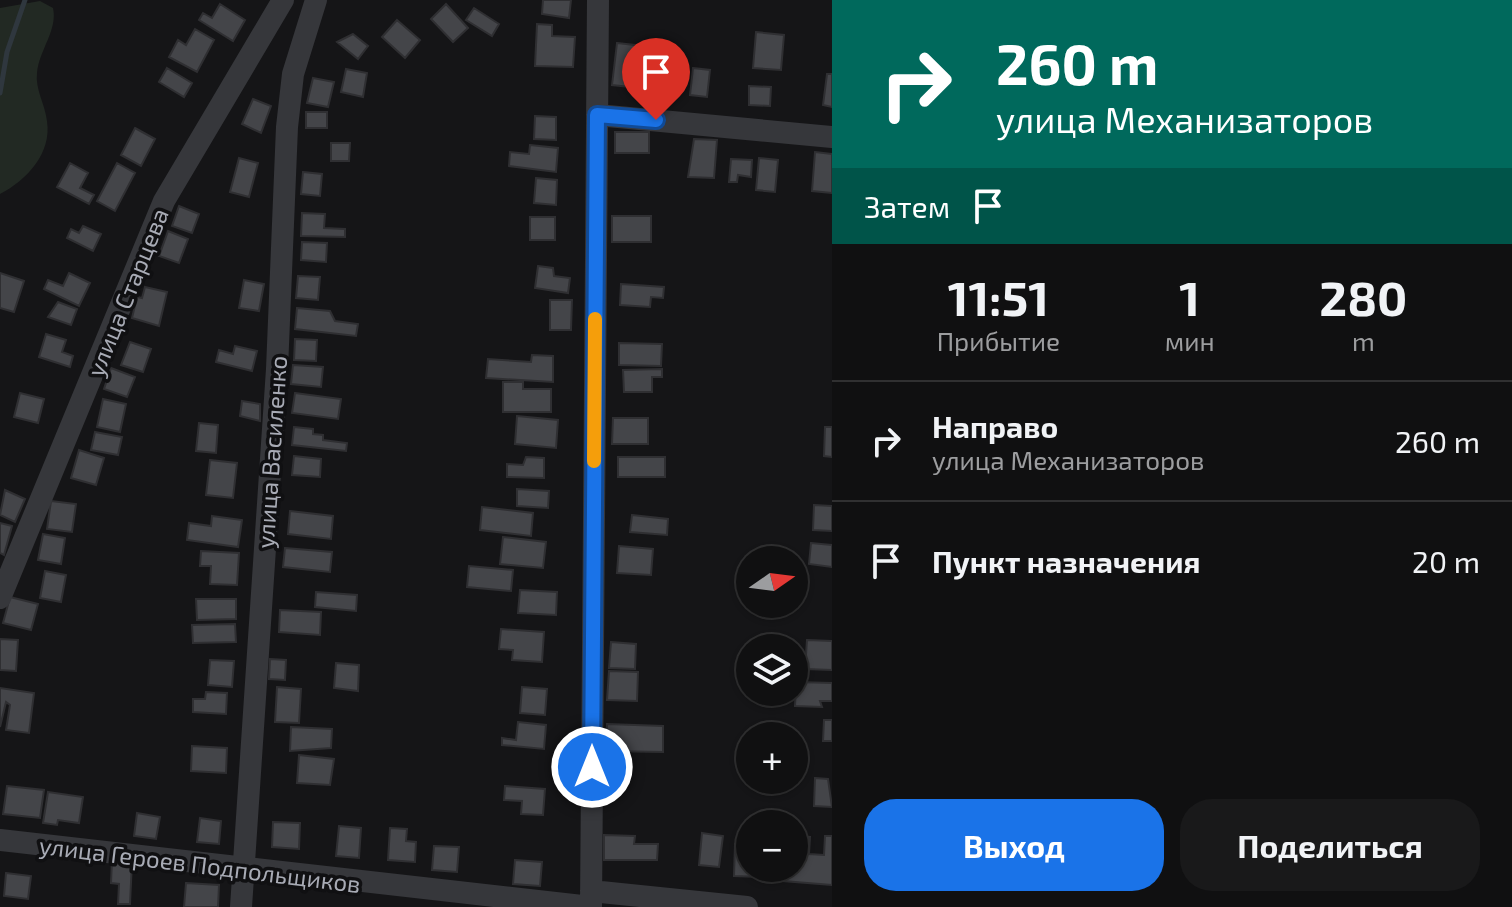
<!DOCTYPE html>
<html lang="ru">
<head>
<meta charset="utf-8">
<style>
  :root { --surface:#101011; --page:#19191a; --text:#f1f3f6; --muted:#9c9d9f; --line:#303031; --accent:#1a73e8 }
  body { margin:0; font-family:"Exo 2",sans-serif; background:var(--page); color:var(--text); height:100vh; display:flex; flex-direction:column; font-size:30px; white-space:nowrap }
  * { box-sizing:border-box; margin:0 }
  p { font-size:26px; color:var(--muted) }
  .icon { flex:none; width:44px; height:44px; fill:none; stroke:currentColor; stroke-width:2; stroke-linecap:round; stroke-linejoin:round }
  .map { position:relative; flex:1; overflow:hidden }
  .panel { display:flex; flex-direction:column; background:var(--surface); width:680px }
  .panel>* { flex:none }
  .top-card { background:#00695c; color:#fff; overflow:hidden }
  .needle { width:52px; rotate:76deg }
  .tools { position:absolute; left:736px; top:546px; display:grid; gap:16px }
  .tools a { display:grid; place-items:center; width:72px; height:72px; border-radius:50%; background:var(--surface); box-shadow:0 2px 6px #0004,0 0 0 2px var(--line); font-size:40px }
  .pin { position:absolute; display:grid; place-items:center; width:68px; height:68px; color:#fff; margin:-82px -34px; border-radius:50% 50% 50% 0; rotate:-45deg; box-shadow:0 0 8px #0007 }
  .pin .icon { rotate:45deg }
  .me { position:absolute; width:88px; margin:-44px; rotate:0deg; stroke-linejoin:round; filter:drop-shadow(0 0 6px #0008) }
  .turn { display:flex; align-items:center; gap:28px; height:168px; padding:0 32px; font-size:36px }
  .turn .icon { width:104px; height:104px; stroke-width:2.5 }
  .turn b { display:block; font-size:56px; line-height:68px }
  .then { display:flex; align-items:center; height:76px; padding:0 32px; background:#0003; gap:16px; font-size:30px }
  .eta { display:flex; justify-content:space-evenly; align-items:center; height:136px; text-align:center }
  .eta b { font-size:48px; font-weight:700; line-height:56px }
  .button { display:flex; gap:16px; margin-top:auto; padding:16px 32px }
  .button a { flex:1; height:92px; border-radius:32px; background:var(--accent); color:#fff; font-size:32px; font-weight:700; line-height:92px; text-align:center }
  .button a+a { background:var(--page); color:var(--text) }
  ul { padding:0; list-style:none }
  li { display:flex; align-items:center; gap:24px; height:120px; padding:0 32px; border-top:2px solid var(--line) }
  li div { flex:1 }
  li b { display:block; font-size:30px }
  li em { font-style:normal }
  main { display:flex; flex:1; min-height:0 }
  .map>svg:first-child { display:block }
</style>
</head>
<body>
<main>
<div class="map">
<svg width="832" height="907" viewBox="0 0 832 907">
  <rect width="100%" height="100%" fill="#151517"/>
  <path fill="#222923" d="M40 1 53 8C58 30 39 50 37 73 35 89 45 104 47 121 52 153 27 180 0 194V8Z"/>
  <g fill="none" stroke-linecap="round" stroke-linejoin="round">
    <path stroke="#2f373e" stroke-width="5" d="M0 93 7 52 25 0"/>
  </g>
  <path fill="#444549" stroke="#2f2f32" stroke-width="2" d="M543 0H571L569 18 542 14Z
    M220 4 245 20 233 41 199 20 203 13 212 18Z
    M446 4 468 28 453 42 431 19Z
    M474 8 499 24 492 36 466 20Z
    M397 20 420 40 405 58 382 37Z
    M537 24 552 25V36L575 37 573 67 535 66Z
    M195 29 214 40 197 72 169 57 178 40 186 45Z
    M756 32 784 35 781 70 753 68Z
    M353 34 368 46 358 59 337 42Z
    M617 43 644 46 639 88 612 85Z
    M167 68 192 83 184 97 159 82Z
    M693 68 710 70 707 97 690 95Z
    M346 69 367 73 363 97 341 92Z
    M827 74H832V107L823 105Z
    M313 78 334 82 328 107 307 103Z
    M749 86 771 87 770 106 749 105Z
    M253 99 271 106 261 133 242 124Z
    M306 112H327V128H306Z
    M535 116 556 117V140L534 139Z
    M135 128 155 139 141 166 121 155Z
    M615 132H649V153H615Z
    M694 139 717 140 714 178 688 177Z
    M331 143H350L349 161H331Z
    M530 145 558 148 556 172 509 166 510 152 529 154Z
    M815 152 832 154V193L812 191Z
    M239 158 258 163 249 197 230 192Z
    M759 158 778 160 775 192 756 190Z
    M731 159 752 160 751 177 738 175 737 182H729Z
    M70 163 88 173 80 188 94 195 89 204 57 187Z
    M117 163 135 173 115 211 97 201Z
    M303 172 322 174 320 196 301 194Z
    M536 178 557 180 556 205 534 203Z
    M179 206 199 214 192 233 172 226Z
    M302 213 325 214 324 228 345 229V237L301 236Z
    M612 216H651V242H612Z
    M530 217H555V240H530Z
    M83 226 101 234 93 251 67 238 71 229 79 233Z
    M168 231 188 239 179 263 159 256Z
    M302 242 327 243 326 262 301 260Z
    M538 266 553 268 554 276 570 278 568 293 535 288Z
    M0 273 24 281 14 312 0 308Z
    M69 273 90 283 79 306 44 289 48 280 63 286Z
    M298 276 320 277 318 300 296 298Z
    M244 280 264 284 259 311 239 308Z
    M621 284 664 287 663 298 651 297 650 307 620 305Z
    M145 287 167 292 159 326 132 318 137 297 142 298Z
    M550 300H572L571 330H550Z
    M58 302 77 309 71 325 48 317Z
    M297 308 330 311 335 321 358 324 356 336 295 329Z
    M46 334 66 340 62 352 73 356 70 367 39 357Z
    M295 339 317 340 316 361 294 360Z
    M130 342 151 349 143 372 121 365Z
    M619 343 662 344 661 366 619 365Z
    M235 346 257 351 252 371 216 362 219 350 233 354Z
    M532 355 553 356V382L486 378 488 359 531 362Z
    M293 365 323 367 321 387 291 384Z
    M111 368 135 377 127 397 104 389Z
    M662 369V377H652V392H624L623 370Z
    M503 382H523V389H551V412H503Z
    M20 393 44 399 38 423 14 417Z
    M295 393 341 399 338 419 292 413Z
    M103 399 126 404 120 432 97 427Z
    M242 401 260 404V421L240 416Z
    M517 416 558 420 556 448 515 444Z
    M613 418H648V444H612Z
    M199 423 218 425 216 453 196 451Z
    M294 427 313 429V434L323 435V440L347 443 346 451 292 445Z
    M825 427H832V457L824 456Z
    M95 432 122 437 118 455 91 450Z
    M79 450 104 458 96 485 71 478Z
    M294 456 321 459 320 477 292 475Z
    M526 457 544 458V478L507 477V464L523 465Z
    M618 457H665V477H618Z
    M210 460 237 463 233 498 206 495Z
    M517 489 549 491 548 508 517 506Z
    M5 490 25 499 15 522 0 515Z
    M51 501 76 504 72 532 47 529Z
    M814 505 832 506V531L813 530Z
    M482 507 533 513 531 536 480 530Z
    M290 511 333 516 331 539 288 534Z
    M632 515 668 519 667 535 630 532Z
    M212 516 242 520 238 547 187 540 189 523 211 526Z
    M0 523 12 526 4 555 0 553Z
    M43 534 65 538 61 564 38 560Z
    M503 537 546 542 543 568 500 564Z
    M811 543 832 545V567L809 564Z
    M619 546 653 549 651 575 617 573Z
    M285 548 332 552 330 572 283 567Z
    M201 551 239 553 237 585 210 584 211 566H200Z
    M469 566 513 570 511 591 467 587Z
    M45 571 66 575 61 602 40 598Z
    M520 590 557 592 556 615 518 613Z
    M316 592 357 595 356 611 315 607Z
    M10 597 38 604 31 630 3 623Z
    M196 599H236V619L197 620Z
    M280 610 321 612 320 635 279 632Z
    M235 624 236 642 193 643 192 625Z
    M501 629 544 632 542 662 512 660 513 650 499 649Z
    M0 639 18 640 16 671 0 670Z
    M807 640 832 641V670L805 669Z
    M611 642 636 644 635 669 609 668Z
    M270 659 286 660 285 680 269 679Z
    M210 660 234 661 232 687 208 685Z
    M336 663 359 665 358 691 334 688Z
    M609 671 638 672 637 701 607 700Z
    M796 682 832 683V701H820L822 707 795 706Z
    M277 687 301 689 299 723 275 722Z
    M522 687 547 689 545 715 520 713Z
    M0 688 34 693 29 733 6 730 10 705 6 702 0 727Z
    M206 692 227 693 226 714 193 712V699H205Z
    M824 720H832V741H823Z
    M518 722 546 725 544 749 502 745V738L516 740Z
    M607 724 663 726V752L606 751Z
    M291 727 332 729 331 748 290 751Z
    M192 746 227 748 226 773 191 771Z
    M299 755 334 759 330 785 297 783Z
    M815 778 828 779 832 807 814 806Z
    M7 786 44 790 40 818 3 814Z
    M505 786 545 789 543 815 521 814 522 801 504 800Z
    M48 792 83 797 79 823 58 820 57 825 43 823Z
    M137 813 160 817 156 839 134 836Z
    M200 818 221 821 219 844 197 842Z
    M273 822 300 823 299 849 272 847Z
    M339 826 361 828 359 858 336 856Z
    M390 828 407 829 406 841 416 842 415 862 388 860Z
    M702 833 723 836 719 867 699 865Z
    M604 835 635 836 634 844H658L657 860H604Z
    M794 836 810 837 809 854 824 855 825 836H832V885L783 881V868H794Z
    M735 844H750V868H761L760 877 734 876Z
    M434 846 459 847 457 872 432 870Z
    M112 860 132 861 130 904H118L119 884 111 883Z
    M515 860 542 862 540 886 513 884Z
    M6 873 31 876 28 899 4 896Z
    M186 883 219 885 218 907H184Z"/>
  <g fill="none" stroke-linecap="round" stroke-linejoin="round">
    <path stroke="#36373b" stroke-width="22" d="M597 115 832 137
      M0 598 164 201 283 0
      M0 840 591 907
      M591 891 747 907
      M241 907 277 369 287 127 293 74 316 0
      M591 907 598 0"/>
  </g>
  <g fill="none" stroke-linecap="round" stroke-linejoin="round">
    <g stroke="#114b97" stroke-width="20">
      <path id="route" d="M592 767 597 115 656 120"/>
    </g>
    <use href="#route" stroke="#1a73e8" stroke-width="14"/>
    <path stroke="#f59e0b" stroke-width="14" d="M594 461 595 319"/>
  </g>
  <g text-anchor="middle" dominant-baseline="central" stroke-width="7" stroke-linejoin="round" paint-order="stroke">
    <g font-size="24" fill="#a8abb5" stroke="#101012">
      <text transform="translate(127 292) rotate(-68)">улица Старцева</text>
      <text transform="translate(271 452) rotate(-86)">улица Василенко</text>
      <text transform="translate(200 864) rotate(7)">улица Героев Подпольщиков</text>
    </g>
  </g>
</svg>
<div class="tools">
<a><svg class="needle" viewBox="-14 -14 28 28"><path d="M0-13l5 13h-10z" fill="#e53935"/><path d="M0 13l5-13h-10z" fill="#9c9d9f"/></svg></a>
<a><svg class="icon" aria-label="layers" viewBox="0 0 24 24"><path d="M12 4l9 5-9 5-9-5zM3 14l9 5 9-5"/></svg></a>
<a>+</a>
<a>−</a>
</div>
<div class="pin" style="left:656px;top:120px;background:#d93025"><svg class="icon" aria-label="arrive" viewBox="0 0 24 24"><path d="M6 21V4h12l-3 4 3 4H6"/></svg></div>
<svg class="me" style="left:592px;top:767px" viewBox="-20 -20 40 40"><circle r="17" fill="#1a73e8" stroke="#fff" stroke-width="3"/><path d="M0-11L8 9 0 5-8 9z" fill="#fff"/></svg>
</div>
<section class="panel">
<div class="top-card">
<div class="turn"><svg class="icon" aria-label="right" viewBox="0 0 24 24"><path d="M7 20v-9h11M14 6l5 5-5 5"/></svg><div><b>260 m</b>улица Механизаторов</div></div>
<div class="then">Затем<svg class="icon" aria-label="arrive" viewBox="0 0 24 24"><path d="M6 21V4h12l-3 4 3 4H6"/></svg></div>
</div>
<div class="eta">
<div><b>11:51</b><p>Прибытие</p></div>
<div><b>1</b><p>мин</p></div>
<div><b>280</b><p>m</p></div>
</div>
<ul>
<li><svg class="icon" aria-label="right" viewBox="0 0 24 24"><path d="M7 20v-9h11M14 6l5 5-5 5"/></svg><div><b>Направо</b><p>улица Механизаторов</p></div><em>260 m</em></li>
<li><svg class="icon" aria-label="arrive" viewBox="0 0 24 24"><path d="M6 21V4h12l-3 4 3 4H6"/></svg><div><b>Пункт назначения</b></div><em>20 m</em></li>
</ul>
<div class="button"><a>Выход</a><a>Поделиться</a></div>
</section>
</main>
</body>
</html>
